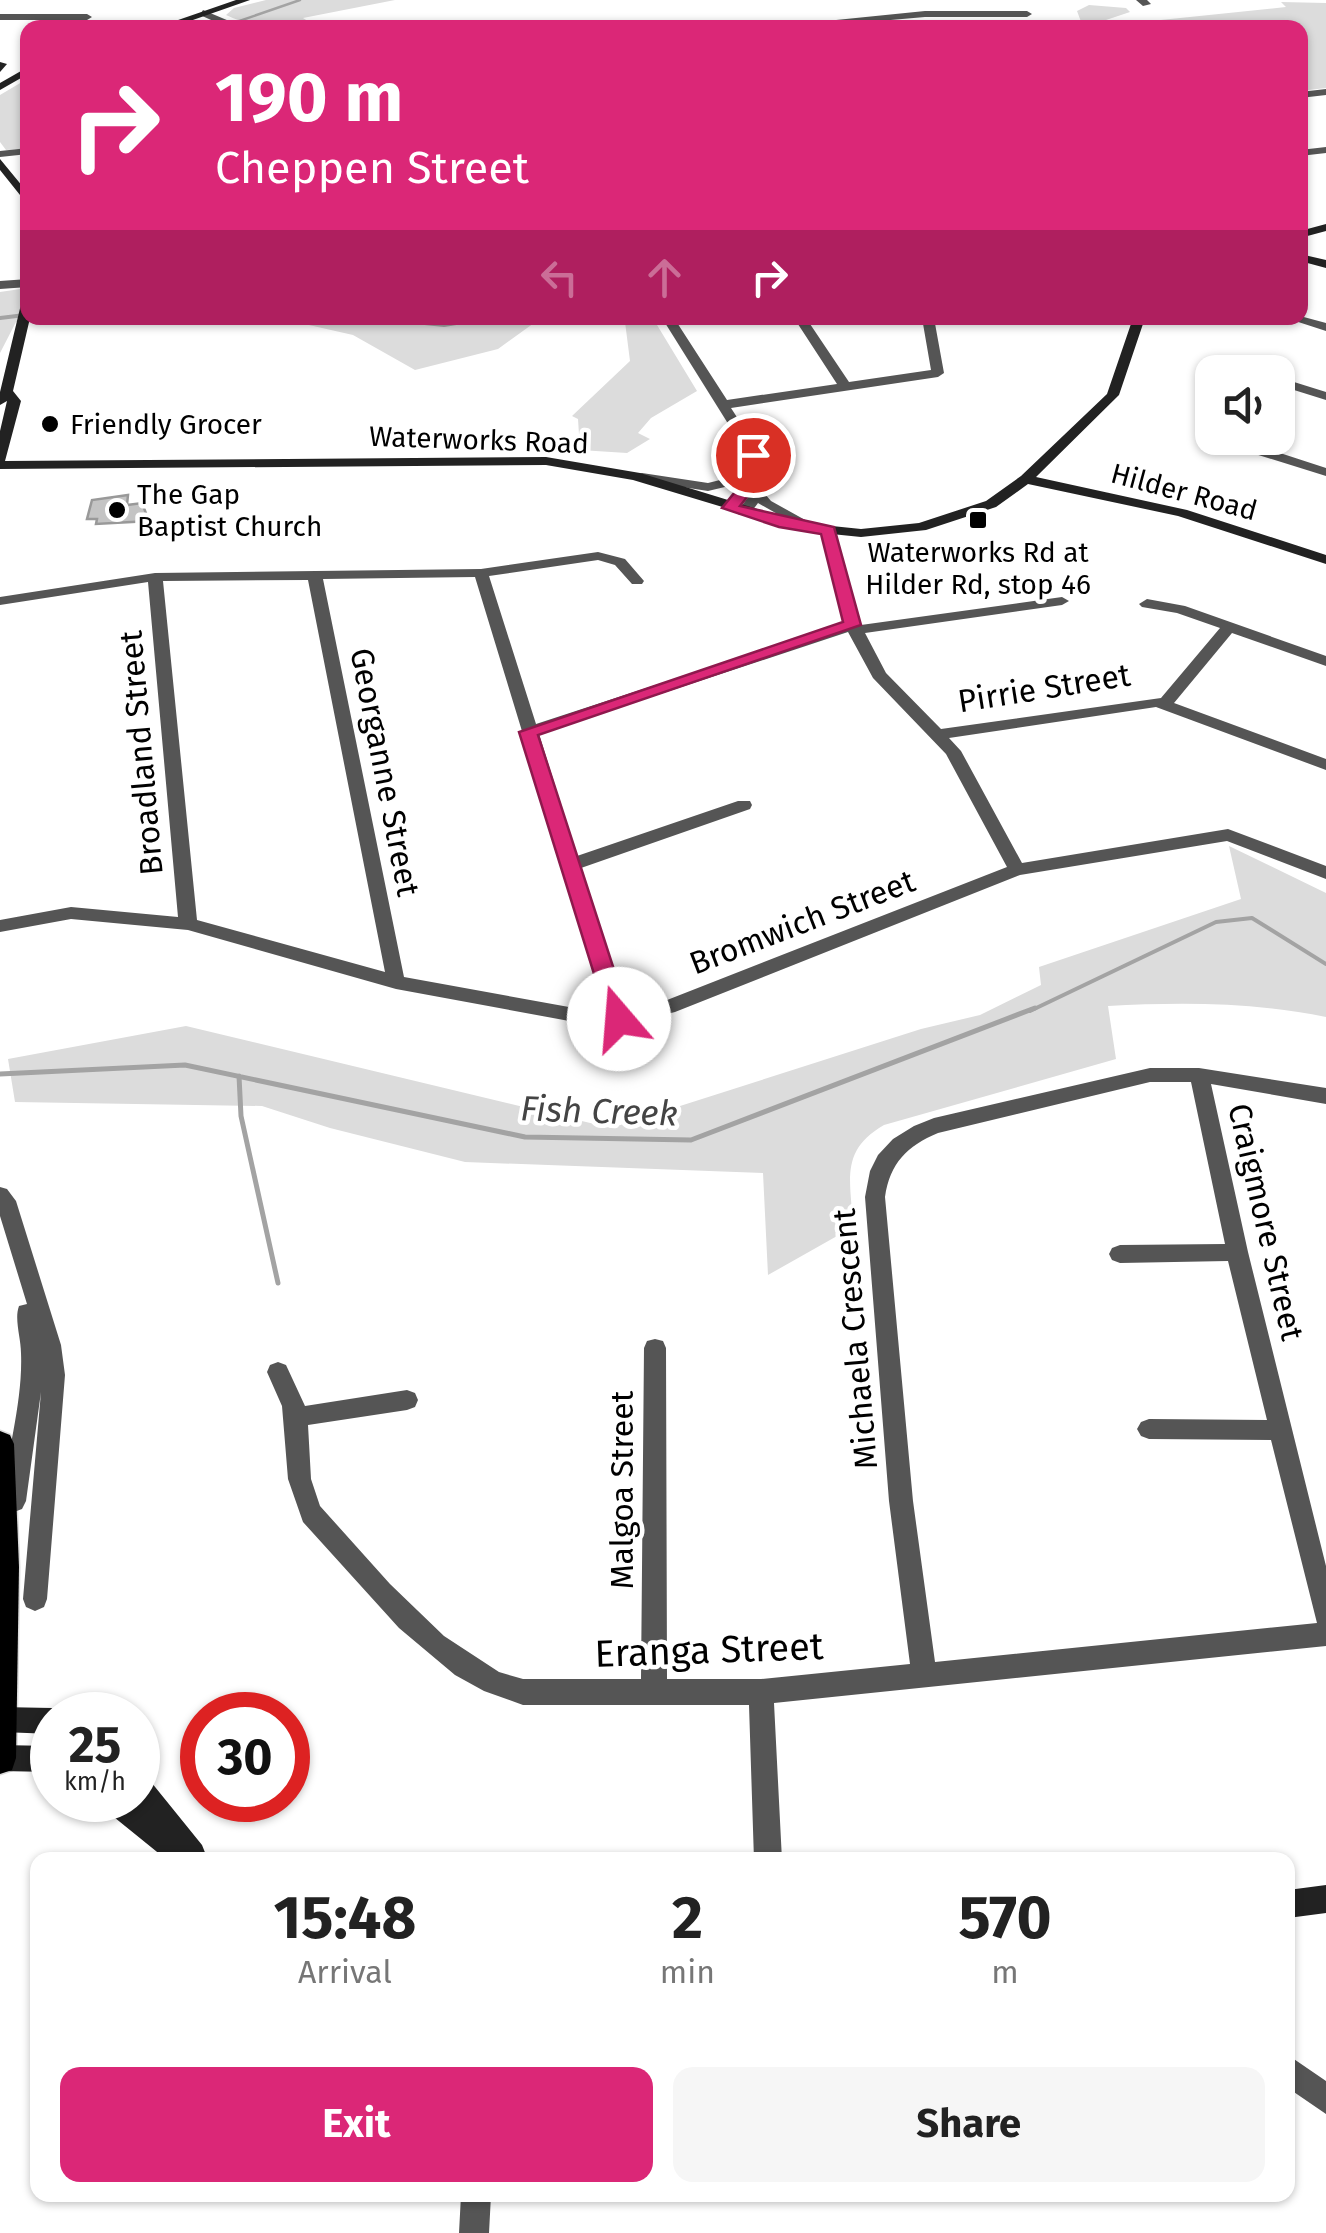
<!DOCTYPE html>
<html lang="en">
<head>
<meta charset="utf-8">
<style>
  :root { --surface:#fff; --page:#f6f6f6; --text:#222; --muted:#767676; --accent:#db2777 }
  body { margin:0; font-family:"Fira Sans",sans-serif; background:var(--page); color:var(--text); height:100vh; display:flex; flex-direction:column; font-size:38px; white-space:nowrap }
  * { box-sizing:border-box; margin:0 }
  p { font-size:32px; color:var(--muted) }
  .icon { flex:none; width:55px; height:55px; fill:none; stroke:currentColor; stroke-width:2; stroke-linecap:round; stroke-linejoin:round }
  .map { position:relative; flex:1; overflow:hidden }
  .side { position:absolute; left:30px; top:1852px; width:1265px; height:350px; display:flex; flex-direction:column; background:var(--surface); border-radius:20px; box-shadow:0 2px 8px #0004 }
  .side>* { flex:none }
  .guide { position:absolute; left:20px; top:20px; width:1288px; height:305px; border-radius:20px; box-shadow:0 2px 8px #0004; background:#db2777; color:#fff; overflow:hidden }
  .buttons { position:absolute; left:1195px; top:355px; display:grid; gap:20px }
  .buttons a { display:grid; place-items:center; width:100px; height:100px; border-radius:20px; background:var(--surface); box-shadow:0 2px 8px #0004; font-size:50px }
  .speed { position:absolute; left:30px; top:1692px; display:flex; gap:20px; font-size:50px; font-weight:700; text-align:center }
  .speed>* { display:grid; place-content:center; width:130px; height:130px; border-radius:50%; background:var(--surface); box-shadow:0 2px 8px #0004; line-height:1 }
  .speed small { font-size:25px; font-weight:400 }
  .speed .limit { border:15px solid #d22; background:#fff; color:#111 }
  .pin { position:absolute; display:grid; place-items:center; width:85px; height:85px; color:#fff; margin:-42px; border:5px solid #fff; border-radius:50%; box-shadow:0 2px 10px #0007 }
  .me { position:absolute; width:110px; margin:-55px; rotate:342deg; stroke-linejoin:round; filter:drop-shadow(0 0 8px #0008) }
  .turn { display:flex; align-items:center; gap:35px; height:210px; padding:0 30px; font-size:45px }
  .turn .icon { width:130px; height:130px; stroke-width:2.5 }
  .turn b { display:block; font-size:70px; line-height:85px }
  .lanes { display:flex; align-items:center; height:95px; padding:0 30px; background:#0003; justify-content:center; gap:50px; direction:ltr }
  .lanes .off { opacity:.35 }
  .eta { display:flex; justify-content:space-evenly; align-items:center; height:170px; text-align:center }
  .eta b { font-size:60px; font-weight:700; line-height:70px }
  .button { display:flex; gap:20px; margin-top:auto; padding:20px 30px }
  .button a { flex:1; height:115px; border-radius:20px; background:var(--accent); color:#fff; font-size:40px; font-weight:700; line-height:115px; text-align:center }
  .button a+a { background:var(--page); color:var(--text) }
  .map>svg:first-child { display:block }
</style>
</head>
<body>
<div class="map">
<svg width="1326" height="2233" viewBox="0 0 1326 2233">
  <rect width="100%" height="100%" fill="#fff"/>
  <path fill="#dcdcdc" d="M266 0H395L303 18 311 23C283 32 253 28 226 15L234 8Z
    M1281 2 1326 3V88L1300 91V28L1083 27 1077 11 1089 5 1126 8 1130 12 1106 20 1122 24 1286 7Z
    M27 79V149L6 150 0 142V95Z
    M27 288 28 318H63L16 322 0 353V292Z
    M278 318H541L498 349 415 370 353 335Z
    M654 320 697 391 651 418 638 433 650 439 627 453 580 450 578 419 572 416 630 361 625 322Z
    M1229 846 1326 893V1017C1255 1002 1180 1002 1108 1006L1116 1059 884 1125C839 1151 851 1181 853 1227L768 1275 763 1173 465 1162 330 1128 262 1106 15 1102 8 1059 186 1026 611 1128 921 1029 980 1015 1041 985 1039 967 1241 899Z"/>
  <g fill="none" stroke-linecap="round" stroke-linejoin="round">
    <path stroke="#a3a3a3" stroke-width="2.5" d="M219 28 300 0"/>
    <path stroke="#a3a3a3" stroke-width="4" d="M0 318 25 315
      M377 318 444 325 486 318
      M1030 1011 1216 922 1252 918 1326 964"/>
    <path stroke="#a3a3a3" stroke-width="5" d="M0 1074 185 1065 525 1137 691 1140 1035 1008
      M239 1076 241 1116 278 1283"/>
  </g>
  <path fill="#c4c4c4" stroke="#999" stroke-width="2.5" d="M128 495 127 505 142 503 149 521 96 524 97 519H87L92 500Z"/>
  <g fill="none" stroke-linecap="round" stroke-linejoin="round">
    <g stroke="#dbdbdb" stroke-width="3">
      <path id="primary" d="M0 1431 10 1435 14 1444 19 1567 16 1758 12 1770 0 1774Z"/>
    </g>
    <path fill="#555" fill-rule="evenodd" d="M1136 0H1147L1151 4 1143 6Z
      M203 10 241 26 242 28H229L200 15Z
      M925 11H1027L1032 14 1027 17H925L799 28H756Z
      M0 14H87L92 17 87 20H0Z
      M1326 89V95L1300 98V92Z
      M1326 147V153L1300 156V150Z
      M28 148V154L0 157V151Z
      M28 279V287L0 289V281Z
      M1300 316 1326 323V331L1286 318Z
      M662 318H674L727 400 837 384 794 318H806L849 382 931 370 922 318H934L944 373 938 377 731 408 772 471 770 487 765 494 771 501 816 526V532L811 533 758 503 749 515H739L737 512 756 487 757 469 750 481 708 491 637 480V474L642 473 708 483 740 475 747 463 752 462Z
      M1278 377 1326 392V400L1278 385Z
      M1236 442H1246L1326 468V476L1236 448Z
      M828 526 835 530 861 625 1062 597 1069 601 1062 605 865 633 886 673 941 729 1161 698 1220 628 1177 613 1142 607 1139 604 1147 599 1185 606 1326 656V666L1232 633 1174 703 1326 759V770L1156 707 949 738 961 751 1022 863 1228 829 1326 866V879L1227 841 1020 875 675 1012 619 1026 580 1023 396 989 188 930 71 919 0 932V920L71 907 178 917 148 582 0 605V597L155 573 481 569 598 552 625 559 644 581 642 584H632L615 565 598 560 489 576 536 724 845 623 821 530ZM475 577 607 1010 580 1009 404 977 323 579ZM308 580 385 972 197 920 163 581ZM848 632 873 678 946 754 1007 867 662 1002 626 1010 581 868 750 809 752 805 750 801H738L577 856 539 734Z
      M1150 1068H1199L1326 1088V1104L1211 1084 1248 1252 1326 1566V1646L774 1703 782 1860H754L749 1705H523L484 1691 455 1675 399 1628 303 1522 288 1479 282 1406 267 1372 270 1365 278 1362 286 1365 305 1406 407 1390 415 1393 418 1400 415 1407 407 1410 308 1425 311 1479 320 1506 390 1584 444 1636 499 1672 523 1679H641L644 1348 647 1341 655 1339 663 1341 666 1348 667 1679H761L910 1664 889 1501 865 1197 870 1171 878 1155 893 1139 914 1126 934 1118ZM1150 1082H1191L1225 1244 1120 1245 1112 1248 1109 1254 1112 1260 1120 1263 1228 1261 1267 1420 1149 1419 1141 1422 1137 1429 1141 1436 1149 1439 1271 1440 1317 1623 935 1662 913 1501 885 1197C890 1163 907 1146 938 1133Z
      M0 1187 7 1189 16 1201 61 1345 65 1375 47 1599 44 1607 35 1611 26 1607 23 1599 41 1392 26 1501 22 1509 14 1512 6 1509 2 1501C7 1452 23 1402 21 1353 21 1338 14 1319 19 1306L27 1304 0 1216Z
      M1288 2055 1326 2081V2114L1288 2088Z
      M461 2195H491L489 2233H459Z"/>
    <path fill="#222" fill-rule="evenodd" d="M236 0H250L170 28H155Z
      M0 62 7 64 0 72Z
      M28 67V74L0 90V83Z
      M0 159 28 193V205L0 170Z
      M1326 224V231L1300 238V231Z
      M1300 254 1326 260V268L1300 261Z
      M28 297V318H30L13 391 21 401 5 461 546 457 640 473 803 523 861 529 919 523 986 501 1021 476 1107 394 1133 318H1145L1119 395 1036 477 1187 510 1326 555V564L1178 516 1028 484 996 507 926 530 861 537 802 531 633 480 546 465 0 469V431L7 401 0 405V392L22 300Z
      M0 1707 52 1708 62 1715H52V1734L2 1732Z
      M0 1745 52 1746V1772L0 1771Z
      M138 1773 147 1777 202 1845 206 1855 204 1860H167L104 1809 100 1800H138Z
      M1326 1885V1913L1288 1918V1890Z"/>
    <use href="#primary" fill="#000" fill-rule="evenodd"/>
  </g>
  <path fill="#db2777" stroke="#8e194d" stroke-width="2.5" d="M753 450 760 455 759 482 740 506 834 527 861 625 538 735 630 1019 619 1027 608 1019 519 732 843 622 821 534 779 527 722 508 743 482 745 455Z"/>
  <g fill="#000" stroke="#fff" stroke-width="4">
    <circle cx="50" cy="424" r="10"/>
    <circle cx="117" cy="510" r="10"/>
    <rect x="968" y="510" width="20" height="20" rx="5"/>
  </g>
  <g text-anchor="middle" dominant-baseline="central" stroke-width="9" stroke-linejoin="round" paint-order="stroke">
    <g font-size="28" fill="#000" stroke="#fff" text-anchor="start">
      <text x="70" y="424">Friendly Grocer</text>
      <text x="137" y="494">The Gap<tspan x="137" dy="32">Baptist Church</tspan></text>
      <text x="978" y="552" text-anchor="middle">Waterworks Rd at<tspan x="978" dy="32">Hilder Rd, stop 46</tspan></text>
    </g>
    <g font-size="28" fill="#000" stroke="#fff">
      <text transform="translate(479 440) rotate(2)">Waterworks Road</text>
      <text transform="translate(1184 492) rotate(15)">Hilder Road</text>
    </g>
    <g font-size="32" fill="#000" stroke="#fff">
      <text transform="translate(1044 688) rotate(-9)">Pirrie Street</text>
      <text transform="translate(141 753) rotate(-95)">Broadland Street</text>
      <text transform="translate(385 772) rotate(79)">Georganne Street</text>
      <text transform="translate(802 922) rotate(-21)">Bromwich Street</text>
      <text transform="translate(1266 1222) rotate(77)">Craigmore Street</text>
      <text transform="translate(855 1339) rotate(-95)">Michaela Crescent</text>
      <text transform="translate(622 1490) rotate(-90)">Malgoa Street</text>
    </g>
    <g font-size="35" font-style="italic" fill="#444" stroke="#fff">
      <text transform="translate(599 1111) rotate(2)">Fish Creek</text>
    </g>
    <g font-size="38" fill="#000" stroke="#fff">
      <text transform="translate(709 1650) rotate(-2)">Eranga Street</text>
    </g>
  </g>
</svg>
<div class="buttons">
<a><svg class="icon" aria-label="sound" viewBox="0 0 24 24"><path d="M4 9h4l5-4v14l-5-4H4zM17 9q2 3 0 6"/></svg></a>
</div>
<div class="speed"><div>25<small>km/h</small></div><div class="limit">30</div></div>
<div class="pin" style="left:753px;top:455px;background:#d93025"><svg class="icon" aria-label="arrive" viewBox="0 0 24 24"><path d="M6 21V4h12l-3 4 3 4H6"/></svg></div>
<svg class="me" style="left:619px;top:1019px" viewBox="-20 -20 40 40"><circle r="19" fill="#fff"/><path d="M0-13L10 11 0 6-10 11z" fill="#db2777"/></svg>
<div class="guide">
<div class="turn"><svg class="icon" aria-label="right" viewBox="0 0 24 24"><path d="M7 20v-9h11M14 6l5 5-5 5"/></svg><div><b>190 m</b>Cheppen Street</div></div>
<div class="lanes"><svg class="icon off" aria-label="left" viewBox="0 0 24 24"><path d="M17 20v-9H6M10 6l-5 5 5 5"/></svg><svg class="icon off" aria-label="ahead" viewBox="0 0 24 24"><path d="M12 20V5M6 11l6-6 6 6"/></svg><svg class="icon" aria-label="right" viewBox="0 0 24 24"><path d="M7 20v-9h11M14 6l5 5-5 5"/></svg></div>
</div>
<section class="side">
<div class="eta">
<div><b>15:48</b><p>Arrival</p></div>
<div><b>2</b><p>min</p></div>
<div><b>570</b><p>m</p></div>
</div>
<div class="button"><a>Exit</a><a>Share</a></div>
</section>
</div>
</body>
</html>
